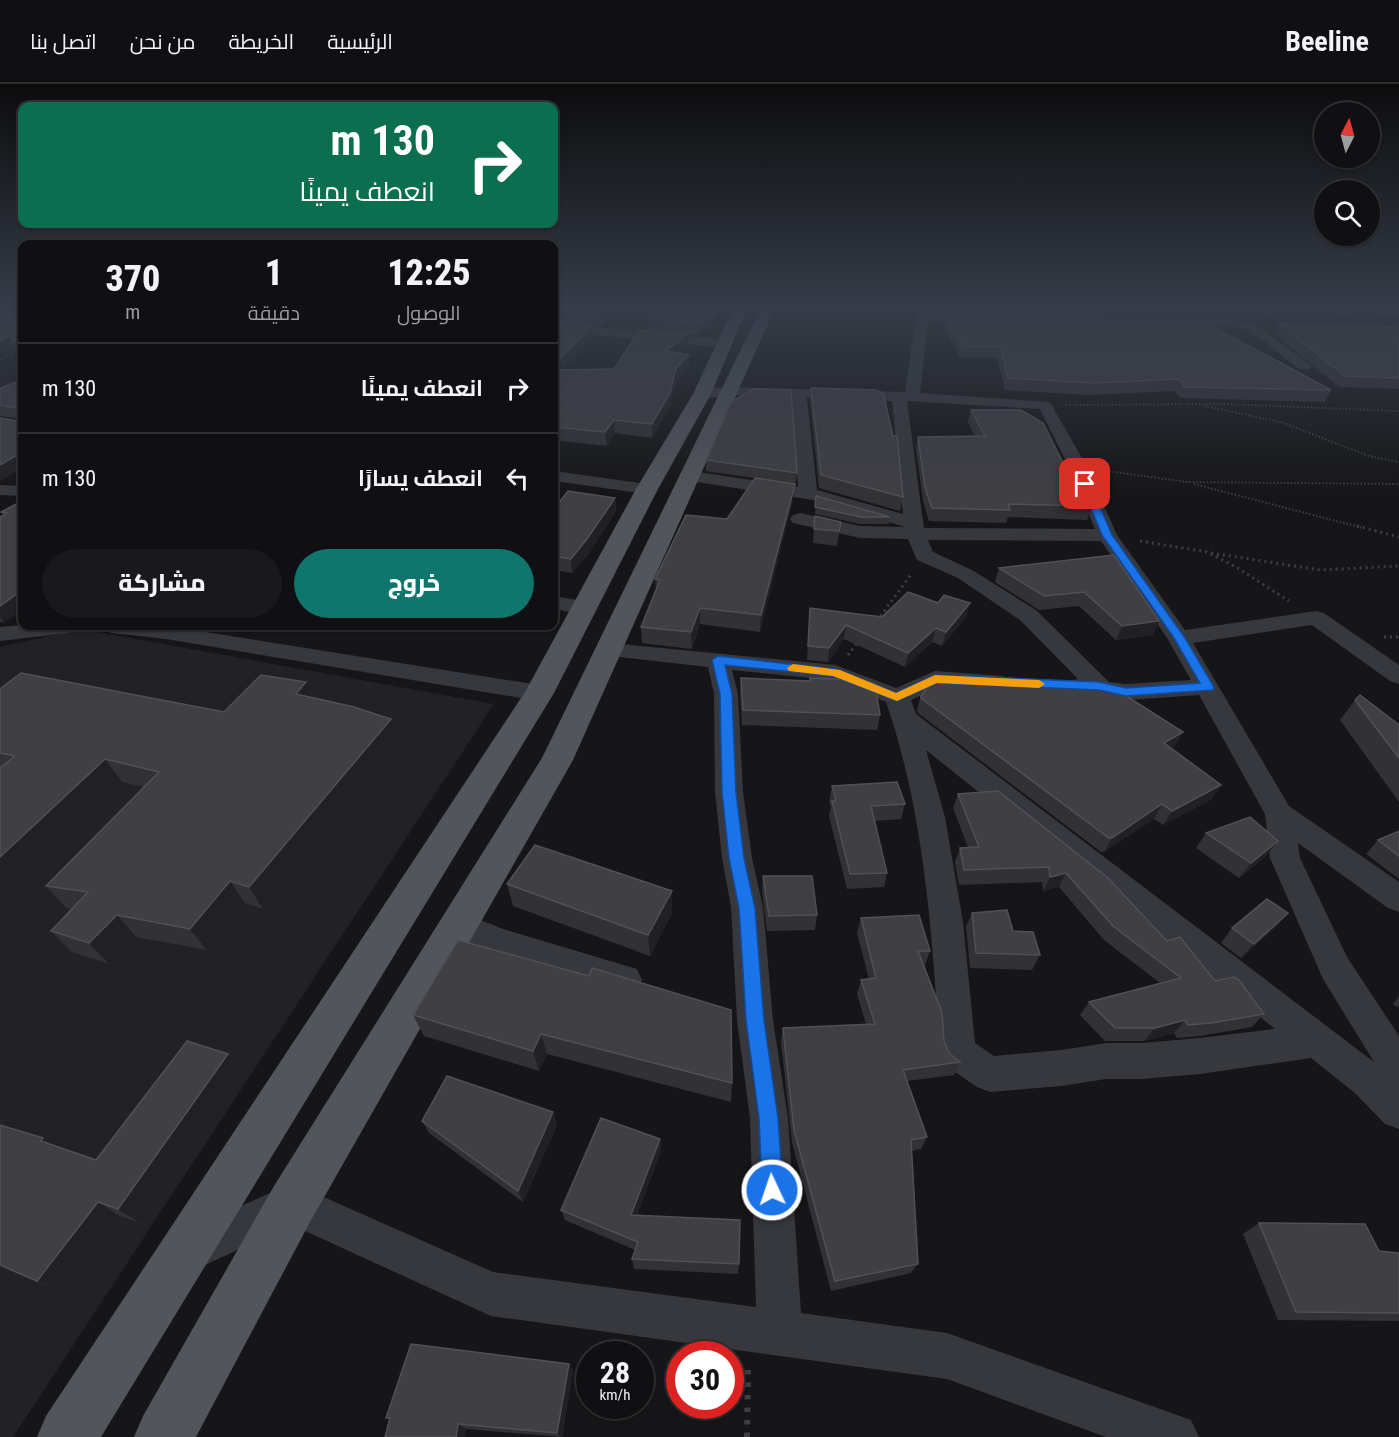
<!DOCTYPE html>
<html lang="ar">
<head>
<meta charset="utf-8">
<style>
  :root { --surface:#101012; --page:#19191b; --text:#f1f3f6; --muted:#9c9d9f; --line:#303032; --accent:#0f766e }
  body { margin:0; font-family:"Roboto Condensed",Cairo,sans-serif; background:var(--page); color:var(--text); direction:rtl; height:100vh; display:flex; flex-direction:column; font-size:22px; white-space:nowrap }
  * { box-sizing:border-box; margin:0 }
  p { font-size:20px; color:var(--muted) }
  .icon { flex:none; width:33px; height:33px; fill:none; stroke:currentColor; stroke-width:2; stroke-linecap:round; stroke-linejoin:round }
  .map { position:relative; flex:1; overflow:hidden; direction:ltr }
  .details { position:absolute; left:18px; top:156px; width:540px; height:390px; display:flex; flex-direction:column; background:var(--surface); border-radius:12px; box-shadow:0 2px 4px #0004,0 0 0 2px var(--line); direction:rtl }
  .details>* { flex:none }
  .banner { position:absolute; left:18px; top:18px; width:540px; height:126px; border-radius:12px; box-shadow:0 2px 4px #0004,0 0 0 2px var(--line); direction:rtl; background:#0b6e4f; color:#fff; overflow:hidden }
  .needle { width:39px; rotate:6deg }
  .tools { position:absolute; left:1314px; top:18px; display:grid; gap:12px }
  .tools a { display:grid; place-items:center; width:66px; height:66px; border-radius:50%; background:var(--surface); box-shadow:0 2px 4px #0004,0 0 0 2px var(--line); font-size:30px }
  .speed { position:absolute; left:576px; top:1257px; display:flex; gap:12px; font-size:30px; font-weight:700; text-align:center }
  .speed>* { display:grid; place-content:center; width:78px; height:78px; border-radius:50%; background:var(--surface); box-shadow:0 2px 4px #0004,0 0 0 2px var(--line); line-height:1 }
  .speed small { font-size:15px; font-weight:400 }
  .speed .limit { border:9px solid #d22; background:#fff; color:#111 }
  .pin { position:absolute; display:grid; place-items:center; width:51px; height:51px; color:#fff; margin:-26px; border-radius:12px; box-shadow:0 3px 9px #0006 }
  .me { position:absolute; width:66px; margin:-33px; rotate:357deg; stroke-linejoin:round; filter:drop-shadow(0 0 4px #0008) }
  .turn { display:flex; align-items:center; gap:21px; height:126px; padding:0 24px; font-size:27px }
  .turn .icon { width:78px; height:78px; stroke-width:2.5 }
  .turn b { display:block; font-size:42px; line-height:51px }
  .eta { display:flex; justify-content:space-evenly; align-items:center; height:102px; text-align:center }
  .eta b { font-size:36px; font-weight:800; line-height:42px }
  .primary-button { display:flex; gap:12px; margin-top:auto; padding:12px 24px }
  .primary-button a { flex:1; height:69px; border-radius:36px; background:var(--accent); color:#fff; font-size:24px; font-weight:800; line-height:69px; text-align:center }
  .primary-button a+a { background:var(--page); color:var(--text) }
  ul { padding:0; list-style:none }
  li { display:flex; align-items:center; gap:18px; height:90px; padding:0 24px; border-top:2px solid var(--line) }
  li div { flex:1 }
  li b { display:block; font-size:22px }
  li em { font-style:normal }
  header { display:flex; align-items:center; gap:36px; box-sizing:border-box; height:84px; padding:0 30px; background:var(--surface); border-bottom:2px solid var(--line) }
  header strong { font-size:28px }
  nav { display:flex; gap:33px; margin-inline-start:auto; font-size:21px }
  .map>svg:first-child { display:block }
</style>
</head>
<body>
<header>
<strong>Beeline</strong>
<nav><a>الرئيسية</a><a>الخريطة</a><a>من نحن</a><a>اتصل بنا</a></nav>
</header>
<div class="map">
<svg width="1399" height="1353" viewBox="0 0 1399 1353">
  <rect width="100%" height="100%" fill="#161618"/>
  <path fill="#222225" d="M81 545 494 620 13 1353H0V563Z"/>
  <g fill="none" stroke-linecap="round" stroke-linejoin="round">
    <path stroke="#3d3f44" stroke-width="2" stroke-dasharray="1.5 2" stroke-linecap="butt" d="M1267 230C1307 236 1344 232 1383 222
      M1350 231 1371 240
      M1356 231 1399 230
      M1280 239 1399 240
      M0 275 22 264
      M1066 321 1222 320 1399 327
      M1204 322 1281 338 1369 372 1399 378
      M1106 387 1188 398 1399 400
      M1194 400 1363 444"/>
    <path stroke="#3d3f44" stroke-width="3" stroke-dasharray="2 4" stroke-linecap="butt" d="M1357 442 1399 453
      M1140 457 1207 468 1236 483 1289 517
      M1211 469 1320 486 1399 482
      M877 537 912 489
      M1384 553H1399
      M848 571 858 558"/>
    <path stroke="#3d3f44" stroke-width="6" stroke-dasharray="4.5 8" stroke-linecap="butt" d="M747 1353 748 1282"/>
    <path fill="#37383d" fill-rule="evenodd" d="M915 222H927L928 229 981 231 987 235 981 239 928 237 920 309 1050 318 1087 383 1117 451 1185 546 1316 527 1324 529 1399 581V600L1390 597 1312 541 1193 559 1289 722 1399 798V828L1388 824 1298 759 1300 774 1347 873 1399 952V1045L1385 1040 1355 1009 1311 974 1200 990 1142 995H1106L1061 1002 990 1008 977 1003 945 981 940 969C932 851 925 731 886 618L831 596 732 586 738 610 743 708 752 774 763 823 773 936 788 1034 801 1229 947 1249 1191 1336 1199 1353H1106L947 1295 491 1232 292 1141 192 1187 177 1181 171 1166 177 1151 292 1099 493 1188 756 1223 750 1034 737 936 731 823 722 774 715 708 714 610 708 583 602 571 598 566 602 561 610 559 835 581 896 604 935 587 1004 592 1007 598 1004 604 995 606 939 603 911 616 916 630 1374 978 1323 895 1270 774 1265 730 1199 611 1126 616 1072 608 1069 602 1072 596 1078 595 1020 536 958 494 917 476 908 455 860 454 793 439 790 435 793 431 800 429 860 442 905 443 819 417 691 397 685 396 682 392 685 388 691 387 798 403 792 314 730 311 702 315 694 310 702 305 730 303 905 308 916 233ZM807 314 892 317 903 430 817 406ZM907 317 1040 325 1069 383 1095 445 924 444ZM928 456 1101 457 1167 554 1191 596 1126 600 1109 598 1036 526 972 486 933 468ZM926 666 1275 945 1200 954 1142 959H1106L1061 966 994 972 975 959 963 838 945 733Z
      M1213 234 1234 235 1256 241 1312 282 1310 285H1300C1279 273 1259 246 1234 243 1219 241 1174 247 1166 239L1172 235Z
      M554 239 725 256 732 260 725 264 554 247Z
      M554 387 647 400 653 401 656 405 653 409 647 410 554 397Z
      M0 401 22 402V412L0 411Z
      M554 512 593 519 596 524 593 529 585 531 554 525Z
      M22 541V542H79L76 547 68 549 0 557V543Z
      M101 542H168L539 601 548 603 551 609 548 615 539 617 166 555 112 549 104 547Z
      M458 827 503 845 637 885 642 896 637 907 625 911 498 872 447 851 442 841 447 831Z"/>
    <path fill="#53555c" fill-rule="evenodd" d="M734 222H748L711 310 658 405 554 609 101 1353H37L46 1332 525 608 636 405 693 310Z
      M762 222H776L573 676 310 1138 196 1353H134L143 1332 274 1102 542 674Z"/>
  </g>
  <path fill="#323236" d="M0 222H22V267L13 262 0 269 18 231V228Z
    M554 222H621L603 242 554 237Z
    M933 222H1107L1111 225 1108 233 936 227Z
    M944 230 1331 306 1325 318 1181 314 1174 307 1089 311 1005 306 997 274 960 273 942 240Z
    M648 235 714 242 701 251 648 246Z
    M554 237 593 253 562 286 614 285 688 263 679 269 689 283 676 297 670 322 652 354 615 349 607 362 554 356Z
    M1279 240 1399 243V305L1339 303 1274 250Z
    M22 296V384L0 397V334L17 337V334L0 332V304Z
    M811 304 903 413 900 427 819 404 810 316Z
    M971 326 1067 387 1092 422 1087 436 1008 433 1006 439 929 437 923 417 916 365 918 353 975 352 968 338Z
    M706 376 797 389 793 415 760 548 700 540 692 565 642 559 641 543 656 506 655 495 727 435 755 394 706 387Z
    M816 412 890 433 889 440H860L815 430Z
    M615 414 616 427 589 469 572 489 554 486V425Z
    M22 417 4 539 0 538V433L3 431 1 428Z
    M815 432 841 438 837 462 813 459Z
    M1114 471 1153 551 1116 556 1079 522 1039 526 995 498 999 484Z
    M938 519H970L966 533 942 562 932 558 905 583 844 555 828 578 807 576 810 524 882 533Z
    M229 542H260L254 547Z
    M959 592 1183 648 1175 662 1172 664 1221 701 1212 715 1163 741 1154 735 1104 768H1101L918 629 917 626 921 612 957 599Z
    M741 594 880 631 877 646 742 641 740 609Z
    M306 598 313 614 391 635 399 658 263 825 245 819 207 866 136 853 109 880 72 868 51 847 72 825 66 824 46 802 144 703 122 698 0 816V605L224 628Z
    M1355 616 1399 641V718L1340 636Z
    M832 702 905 720 901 735 874 737 887 789 884 803 847 805 829 732 831 723 829 718Z
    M958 710 1167 857 1215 897 1264 930 1252 943 1200 952 1177 954 1174 949 1144 957H1105L1080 931 1089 918 1160 899 1104 856 1059 803 1043 807 1042 798 959 801 955 778 960 764 968 763 953 724Z
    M1399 747V795L1366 770 1378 756Z
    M1206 749 1266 772 1239 794 1196 764Z
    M763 792 817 831 815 846 767 847 762 807Z
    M507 800 672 807V829L650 872 513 822Z
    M972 829 1013 847 1040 871 1032 886 970 884 966 843Z
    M1288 829 1275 844 1241 874 1221 859 1232 844Z
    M861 834 930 867 925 881H924L944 957 949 969 960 978 954 991 907 997 927 1053 921 1065 912 1067 918 1180 911 1189 831 1207 792 1058 781 958 783 944 866 940 857 910 861 896 869 895 857 849Z
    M458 856 732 999 731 1018 547 970 539 987 424 952 413 931Z
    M1399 912V922L1396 923 1393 920Z
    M228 970 244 988 140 1139 120 1132 63 1209 0 1182V1041L54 1062 96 1076Z
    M553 1028 557 1041 523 1118 429 1049 422 1037Z
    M660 1055 661 1067 637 1131 739 1180 738 1190 634 1185 632 1175 635 1166 565 1136 561 1126Z
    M1259 1139 1379 1167 1399 1169V1237L1278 1236 1243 1150Z
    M569 1280 573 1287 562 1353 466 1345 465 1353H385L389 1335 386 1334Z"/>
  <path fill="#212124" d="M610 222H621L603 242 602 230Z
    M717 222H720L714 242 701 251V240Z
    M592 241 593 253 554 295V281Z
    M688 250V263L667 280 666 267Z
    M8 252 13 262 0 269V256Z
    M689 271V283L676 297 670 322 652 354V340L676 284Z
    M614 336 615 349 607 362 605 348Z
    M22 368V384L0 397V381Z
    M795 400 793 415 760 548 761 531Z
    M615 414 616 427 589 469 572 489 571 475Z
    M22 506V526L4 539 0 533V522Z
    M970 519 966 533 942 562 946 548Z
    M700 524V540L692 565 691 548Z
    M1159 537 1153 551 1116 556 1122 542Z
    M846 541 844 555 828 578 829 564Z
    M252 542H260L254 547Z
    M936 544 932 558 905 583 908 569Z
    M306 598 316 621 296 610Z
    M391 635 399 658 263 825 249 803Z
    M1183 648 1175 662 1157 673 1164 659Z
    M105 675 122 698 0 816V773Z
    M1221 701 1212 715 1163 741 1172 727Z
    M1162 720 1154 735 1104 768 1112 754Z
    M1278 757 1266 772 1239 794 1251 779Z
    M1066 789 1059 803 1043 807 1050 793Z
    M230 797 245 819 207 866 190 845Z
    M672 807V829L650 872 648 851Z
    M1288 829 1275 844 1241 874 1254 860Z
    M117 831 136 853 109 880 89 859Z
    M1185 936 1174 949 1144 957 1155 944Z
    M541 950 547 970 539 987 533 967Z
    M228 970 244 988 140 1139 118 1125Z
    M553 1028 557 1041 523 1118 518 1107Z
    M43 1054 66 1070 41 1057Z
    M660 1055 661 1067 633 1141 631 1131Z
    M98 1118 120 1132 63 1209 37 1197Z
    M569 1280 573 1287 562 1353H561L557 1349Z
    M458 1340 466 1345 465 1353H456Z"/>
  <path fill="#3f3f44" stroke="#4f5156" stroke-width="1.5" d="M19 222H22V260L8 252 0 256V226L18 231Z
    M554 222H610L602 230 554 226Z
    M656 222H717L714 231 701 240 648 235Z
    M1033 222H1107L1111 225Z
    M944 230 1123 236H1201L1331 306 1185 303 1179 295 1092 299 1008 294 1000 263 963 262Z
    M554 237 592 241 554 281Z
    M1279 240 1399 243V294L1345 292Z
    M640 246 688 250 666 267 689 271 676 284 670 309 652 340 614 336 605 348 554 343V286L614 285Z
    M22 296V368L0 381V334L17 337V324L0 321V304Z
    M811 304 876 306 883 309 893 352H897L903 413 821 391Z
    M754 305 791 306 797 389 706 376 731 318Z
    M971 326H1021L1043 339 1067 387H1072L1092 422 1008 420 1010 426 932 424 925 404 918 353 985 352Z
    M755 394 795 400 761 531 700 524 691 548 641 543 660 496 655 495 686 431 727 435Z
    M568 407 615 414 587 455 571 475 554 472V425Z
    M816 412 890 433H861L815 423Z
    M22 417V506L0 522V433L7 429 1 428Z
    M815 432 841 438 839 447 814 445Z
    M1114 471 1159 537 1122 542 1084 508 1044 512 999 484Z
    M908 508 938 519 944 511 970 519 946 548 936 544 908 569 846 541 829 564 808 562 810 524 882 533Z
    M21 589 224 628 261 591 306 598 296 610 354 623 391 635 249 803 230 797 190 845 117 831 89 859 51 847 88 808 46 802 159 688 105 675 0 773V684L15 672 0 669V605Z
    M959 592 1106 599 1183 648 1164 659 1221 701 1172 727 1162 720 1112 754H1109L921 614V612L930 599 976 600Z
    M741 594 810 597V594L864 596 875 600 880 631 743 626Z
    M1360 611 1399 641V674L1355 616Z
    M897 698 905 720 871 722 887 789 850 790 832 717H836L832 702Z
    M998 707 1108 794 1167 857 1180 853 1215 897 1234 893 1239 896 1264 930 1211 939 1188 941 1185 936 1155 944H1115L1089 918 1181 894 1113 842 1066 789 1050 793 1049 783 964 786 960 764 979 763 958 710Z
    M1250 733 1278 757 1251 779 1206 749Z
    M1399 747V772L1378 756Z
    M535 761 672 807 648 851 507 800Z
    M763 792H812L817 831 769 832Z
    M1267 815 1288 829 1254 860 1232 844Z
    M1007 826 1013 847 1033 848 1040 871 976 869 972 829Z
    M919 831 930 867H918L942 929 944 957 949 969 960 978 903 986 927 1053 911 1056 918 1180 835 1197 794 1046 783 944 875 940 861 896 876 894 861 834Z
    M458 856 589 892 592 884 731 926 732 999 541 950 533 967 413 931Z
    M187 957 228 970 118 1125 98 1118 37 1197 0 1181V1041L43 1054 41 1057 96 1076Z
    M447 992 553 1028 518 1107 422 1037Z
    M601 1034 660 1055 631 1131 740 1136 739 1180 632 1175 638 1158 561 1126Z
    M1259 1139 1365 1140 1379 1167 1399 1169V1229L1296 1228Z
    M411 1260 569 1280 557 1349 458 1340 456 1353H385L390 1334H386Z"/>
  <linearGradient id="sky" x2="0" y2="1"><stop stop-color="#0c0c0d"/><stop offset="0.54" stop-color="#363c48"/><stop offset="1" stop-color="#363c48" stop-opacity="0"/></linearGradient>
  <rect width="1399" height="411" fill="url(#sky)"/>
  <path fill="#1a73e8" stroke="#114b97" stroke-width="1.5" d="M1085 397 1090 400 1112 451 1185 554 1214 603 1213 606 1126 612 1099 606 937 599 897 617 833 592 725 581 732 610 736 708 744 774 755 824 764 936 778 1034 783 1106 780 1113 772 1116 765 1113 762 1106 759 1034 746 936 739 824 729 774 722 708 720 610 712 576 718 572 835 585 896 609 935 591 1099 598 1126 604 1200 599 1174 554 1102 451 1081 400Z"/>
  <path fill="#f59e0b" d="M793 580 840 586 896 609 935 591 1039 596 1045 600 1039 604 937 599 897 617 833 592 789 587 787 584Z"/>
</svg>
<div class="tools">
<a><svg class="needle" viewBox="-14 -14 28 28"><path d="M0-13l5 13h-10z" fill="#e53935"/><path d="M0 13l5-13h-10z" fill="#9c9d9f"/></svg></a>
<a><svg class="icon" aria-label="search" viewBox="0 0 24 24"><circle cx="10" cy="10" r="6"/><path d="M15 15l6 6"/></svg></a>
</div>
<div class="speed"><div>28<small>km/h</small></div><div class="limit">30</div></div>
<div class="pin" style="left:1085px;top:400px;background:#d93025"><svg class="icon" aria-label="arrive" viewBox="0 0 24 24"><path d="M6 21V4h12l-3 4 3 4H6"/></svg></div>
<svg class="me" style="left:772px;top:1106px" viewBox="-20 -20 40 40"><circle r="17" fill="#1a73e8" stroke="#fff" stroke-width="3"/><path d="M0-11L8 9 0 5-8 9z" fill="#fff"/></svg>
<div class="banner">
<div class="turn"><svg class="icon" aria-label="right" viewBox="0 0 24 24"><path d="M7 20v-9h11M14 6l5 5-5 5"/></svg><div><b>130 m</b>انعطف يمينًا</div></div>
</div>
<section class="details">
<div class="eta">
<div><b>12:25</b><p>الوصول</p></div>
<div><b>1</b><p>دقيقة</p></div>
<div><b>370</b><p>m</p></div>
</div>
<ul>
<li><svg class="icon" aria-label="right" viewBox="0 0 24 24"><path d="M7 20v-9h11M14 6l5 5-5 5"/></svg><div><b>انعطف يمينًا</b></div><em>130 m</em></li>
<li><svg class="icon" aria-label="left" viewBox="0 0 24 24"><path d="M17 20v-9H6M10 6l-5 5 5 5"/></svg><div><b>انعطف يسارًا</b></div><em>130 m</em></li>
</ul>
<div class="primary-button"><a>خروج</a><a>مشاركة</a></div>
</section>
</div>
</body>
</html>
